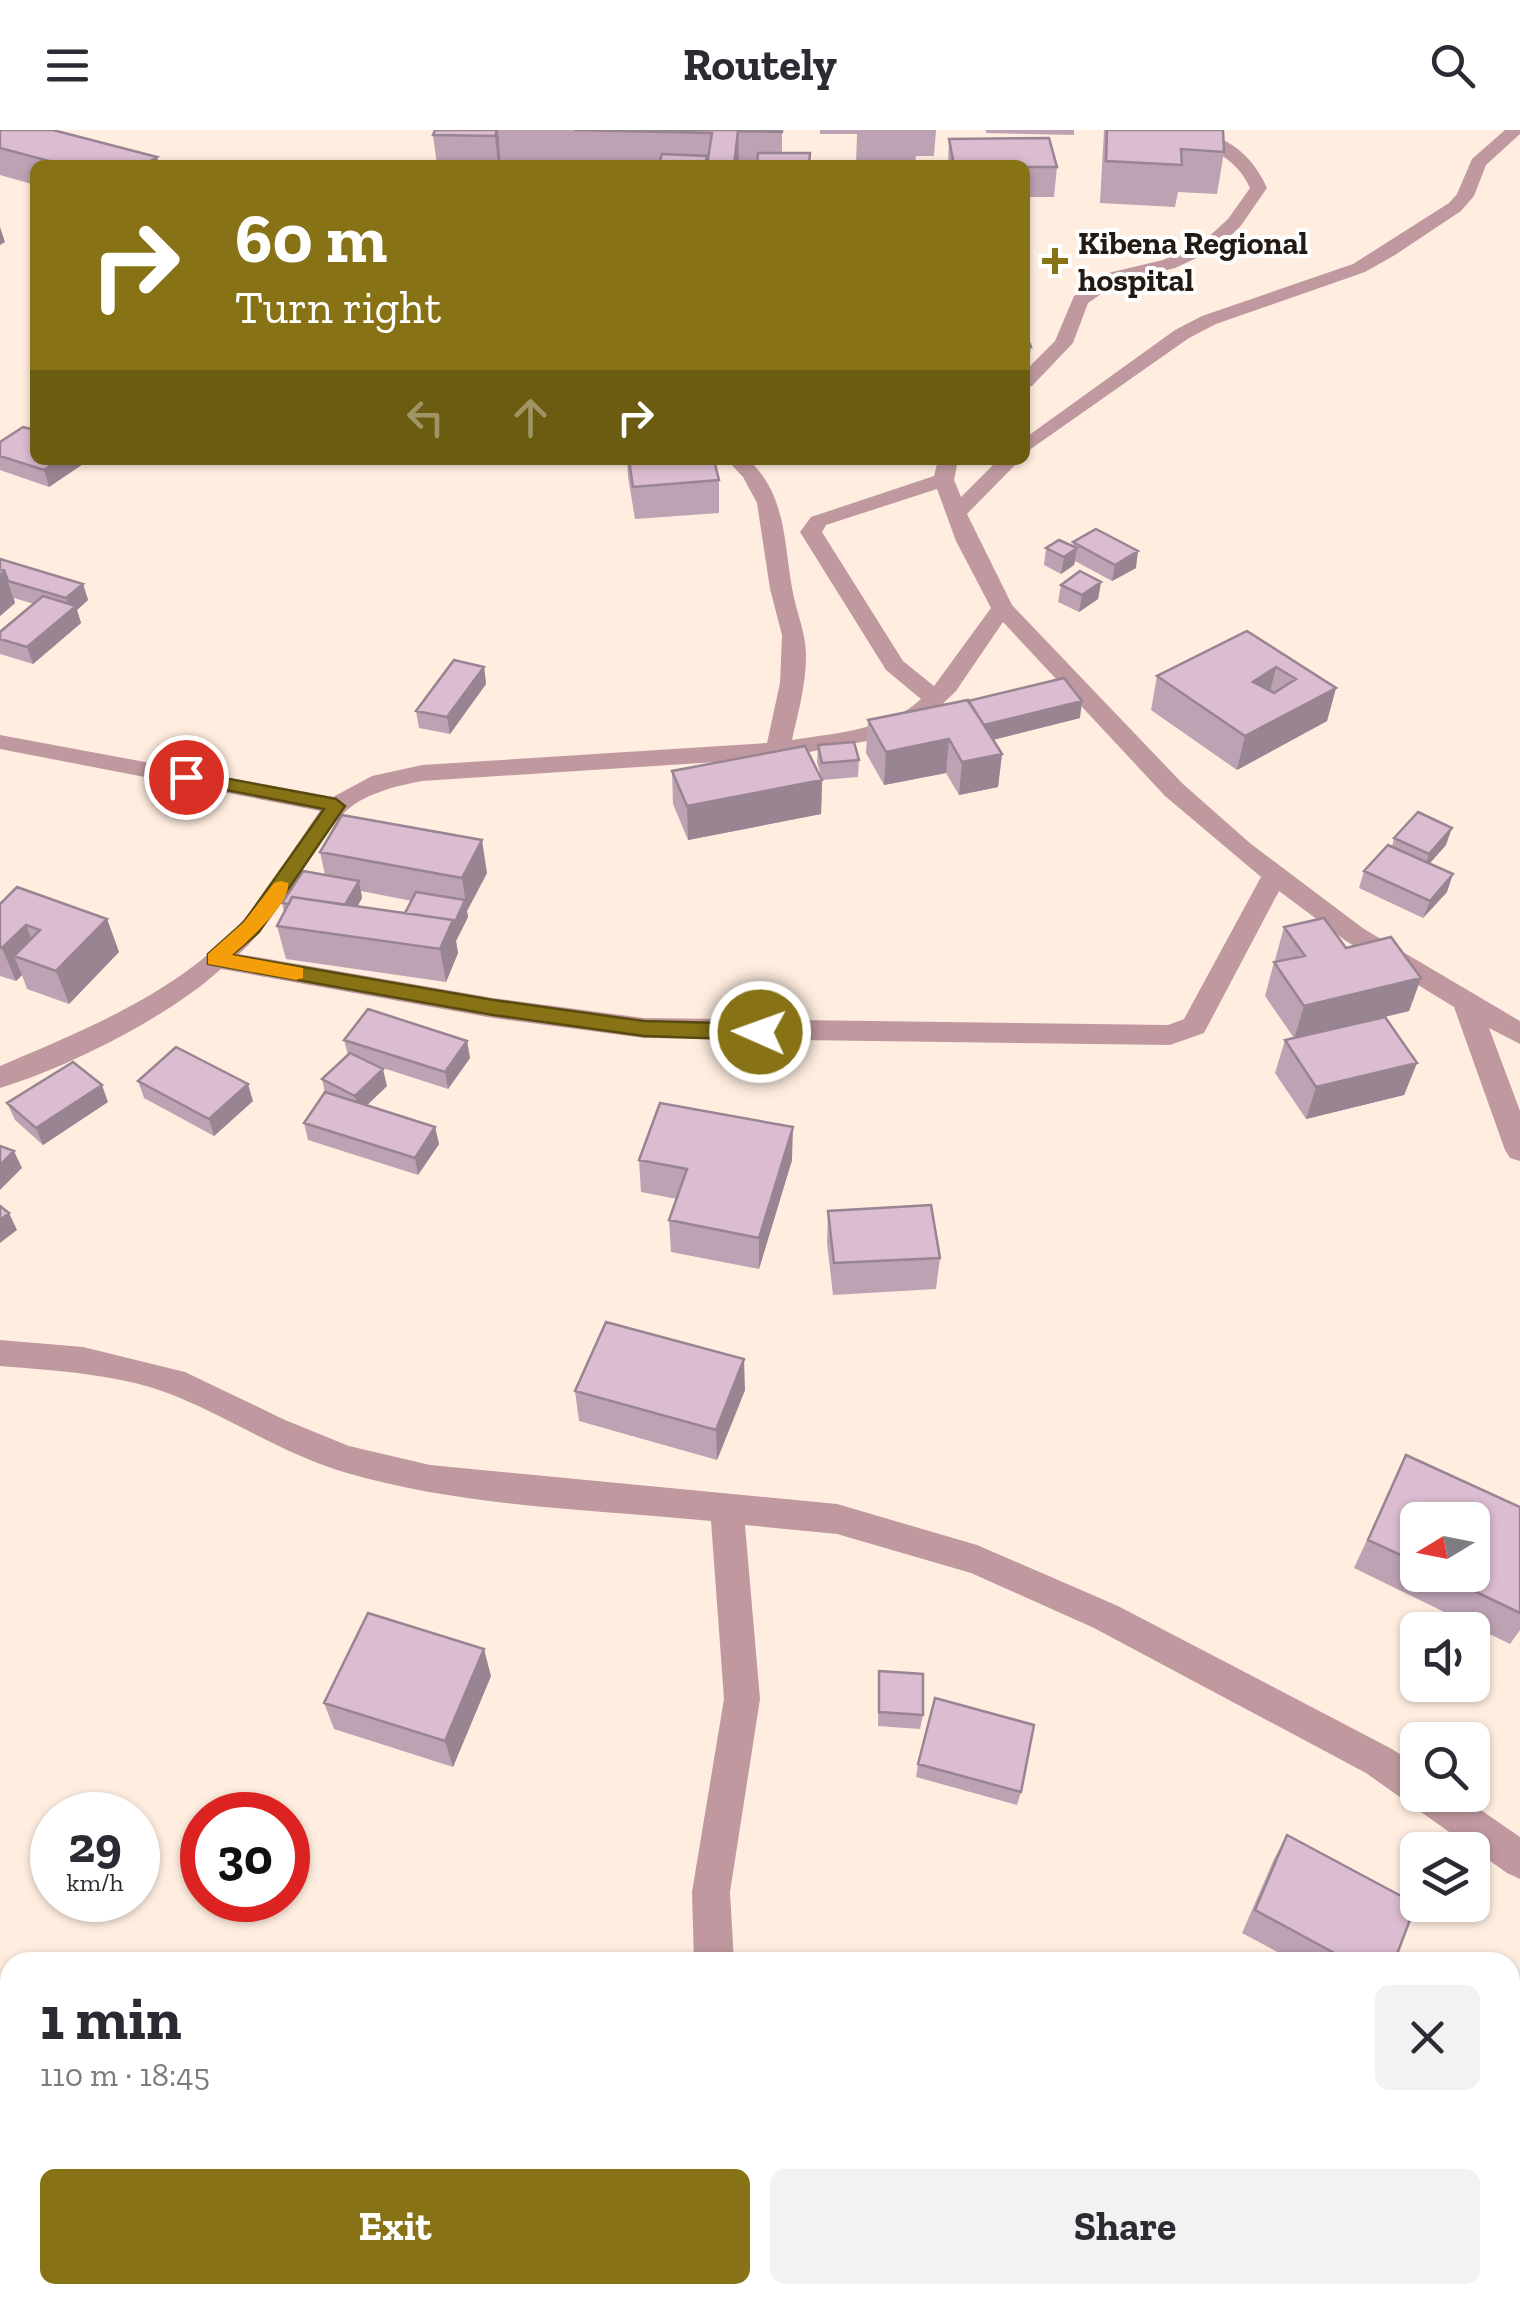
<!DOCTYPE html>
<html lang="en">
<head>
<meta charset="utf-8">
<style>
  :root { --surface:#fff; --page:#f2f2f3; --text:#2b2b33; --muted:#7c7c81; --accent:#877316 }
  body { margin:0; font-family:"Zilla Slab",serif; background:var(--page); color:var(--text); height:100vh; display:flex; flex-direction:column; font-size:38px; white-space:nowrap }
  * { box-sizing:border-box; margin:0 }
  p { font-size:32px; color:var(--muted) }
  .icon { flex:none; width:55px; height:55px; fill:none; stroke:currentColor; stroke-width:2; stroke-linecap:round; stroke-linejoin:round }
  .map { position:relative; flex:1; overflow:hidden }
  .sheet { position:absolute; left:0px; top:1822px; width:1520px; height:352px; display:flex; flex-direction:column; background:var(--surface); border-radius:30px 30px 0 0; box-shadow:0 2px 8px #0004 }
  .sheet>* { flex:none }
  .guide { position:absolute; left:30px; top:30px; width:1000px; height:305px; border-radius:15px; box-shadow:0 2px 8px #0004; background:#877316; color:#fff; overflow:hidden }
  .needle { width:65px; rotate:260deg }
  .controls { position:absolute; left:1400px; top:1372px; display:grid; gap:20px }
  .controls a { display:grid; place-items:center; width:90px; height:90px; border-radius:15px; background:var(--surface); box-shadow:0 2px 8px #0004; font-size:50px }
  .speed { position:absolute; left:30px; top:1662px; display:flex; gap:20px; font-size:50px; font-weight:700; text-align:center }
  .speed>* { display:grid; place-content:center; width:130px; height:130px; border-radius:50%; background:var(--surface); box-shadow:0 2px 8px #0004; line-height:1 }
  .speed small { font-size:25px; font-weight:400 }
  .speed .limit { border:15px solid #d22; background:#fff; color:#111 }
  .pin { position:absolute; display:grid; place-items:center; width:85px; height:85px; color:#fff; margin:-42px; border:5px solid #fff; border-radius:50%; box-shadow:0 2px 10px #0007 }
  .me { position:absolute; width:110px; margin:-55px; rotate:272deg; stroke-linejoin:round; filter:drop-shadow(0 0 8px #0008) }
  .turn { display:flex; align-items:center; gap:35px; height:210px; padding:0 40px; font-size:45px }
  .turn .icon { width:130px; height:130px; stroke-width:2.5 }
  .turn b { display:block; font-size:70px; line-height:85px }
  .lanes { display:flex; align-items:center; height:95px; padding:0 40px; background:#0003; justify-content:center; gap:50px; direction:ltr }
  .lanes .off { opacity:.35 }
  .round { display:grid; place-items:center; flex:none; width:105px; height:105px; border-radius:15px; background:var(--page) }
  .overview { display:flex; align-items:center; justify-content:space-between; height:170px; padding:0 40px }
  h1 { font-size:60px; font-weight:800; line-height:75px }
  .action { display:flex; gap:20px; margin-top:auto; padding:20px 40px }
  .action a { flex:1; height:115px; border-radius:15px; background:var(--accent); color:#fff; font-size:40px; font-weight:800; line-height:115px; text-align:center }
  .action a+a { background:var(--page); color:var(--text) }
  header { display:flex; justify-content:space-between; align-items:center; height:130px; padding:0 40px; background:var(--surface); font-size:45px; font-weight:800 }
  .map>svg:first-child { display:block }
</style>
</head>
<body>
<header><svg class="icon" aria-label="menu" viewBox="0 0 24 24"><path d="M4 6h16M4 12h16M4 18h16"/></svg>Routely<svg class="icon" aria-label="search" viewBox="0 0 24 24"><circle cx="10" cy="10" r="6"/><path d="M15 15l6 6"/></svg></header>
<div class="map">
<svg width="1520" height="2174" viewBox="0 0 1520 2174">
  <rect width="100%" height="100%" fill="#ffeee0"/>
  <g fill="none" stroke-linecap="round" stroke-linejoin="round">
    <path fill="#c099a0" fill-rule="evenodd" d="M1180 0C1220 0 1251 21 1267 58L1240 97 1216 119 1175 138 1120 151 1088 173 1073 213 1032 256 1025 258V241L1055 211 1074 166 1108 143 1163 130 1204 111 1228 89 1250 58C1235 24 1206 20 1180 0Z
      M1505 0H1520V4L1486 35 1474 66 1461 81 1395 125 1365 142 1216 194 1189 208 1025 323V308L1175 200 1202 186 1353 134 1449 73 1457 64 1472 29Z
      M727 330H749C786 365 784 412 792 458 796 482 806 502 806 526 806 555 798 583 792 610 835 603 888 600 921 569L886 540 800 402 811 387 934 346 938 330H958L954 350 961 367 998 330H1020L967 384 1012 475 1183 654 1251 714 1364 799 1520 891V914L1489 898 1520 981V1031L1510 1028 1505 1020 1454 877 1346 811 1279 761 1204 903 1170 915 644 908 493 888 221 839C170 886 67 938 0 958V936C84 900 183 861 244 789 272 756 295 716 320 681L0 619V605L333 667 372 646 422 635 767 613 780 553 782 505 770 459 757 373 743 347ZM937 359 956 411 991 478 934 556 903 531 822 402 826 395ZM1003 492 1165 666 1261 747 1184 889 1168 895 644 888 493 868 239 824C283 784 304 728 343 684 362 664 396 656 422 651L778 628 872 610 922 594 956 561Z
      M0 1210 83 1217 185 1242 285 1290 349 1316 430 1335 837 1374 977 1415 1118 1476 1392 1619 1418 1636V1665H1459L1520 1707V1749L1507 1743 1366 1643 1094 1498 971 1443 837 1404 745 1395 760 1569 730 1762 734 1832H694L692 1762 724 1569 711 1391C590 1379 464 1377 347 1343 288 1326 237 1292 180 1268 125 1244 59 1241 0 1236Z"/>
  </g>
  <path fill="#bca2b3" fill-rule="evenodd" d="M0 0 157 27 159 35H35V55L0 45Z
    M435 0H782V23L809 35H437L433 5Z
    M820 0H936L934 26H916L915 35H856L857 4H820Z
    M986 0H1074V5L986 3Z
    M1104 0H1223L1224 22 1217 64 1178 62 1175 77 1100 73Z
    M949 9 1057 37 1054 67H1025V35H948Z
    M1025 202 1031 217 1029 233H1025Z
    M0 312 86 332 49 357 0 340Z
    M627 330H714L719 350V383L635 389 628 347Z
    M1073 412 1136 438 1112 451 1075 431 1074 435 1061 444 1044 435 1046 418 1073 416Z
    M0 429 83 454 88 470 77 480 81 493 33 534 0 524V502L34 474 14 468 15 473 0 486Z
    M1101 452 1098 469 1079 482 1058 472 1061 455Z
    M1247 501 1336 558 1327 591 1237 640 1151 580 1157 546Z
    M484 537 486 554 450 604 419 598 416 581Z
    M1080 588 993 610 1002 624 998 657 959 665 946 643 884 655 866 623 868 590Z
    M818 615 859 630 858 647 822 650 821 684 688 710 673 674 672 641 822 649 817 632Z
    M1394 708 1446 715 1429 734 1447 762 1423 788 1359 758 1364 741 1392 717Z
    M320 722 487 743 467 781 468 787 456 811 458 823 446 852 286 829 277 796 284 782 282 773 325 745ZM361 761 412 771 405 783 358 776 362 768Z
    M0 774 107 789 119 822 69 874 27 859 22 845 16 851 0 846Z
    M1284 797 1346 818 1421 848 1409 881 1363 892 1417 933 1404 965 1306 989 1275 943 1285 910 1294 908 1265 866 1274 832H1276L1275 830Z
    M344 910 467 911 470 928 448 959 380 937 387 956 367 975 435 997 439 1014 418 1045 308 1010 304 993 325 963 322 949 348 925Z
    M138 951 253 971 214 1006 144 968Z
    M108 972 43 1015 15 990 7 973Z
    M639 1030H792L759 1139 671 1122 669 1090 677 1069 641 1062Z
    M828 1081 940 1128 936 1159 833 1165 827 1113Z
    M745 1260 717 1330 579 1291 575 1261Z
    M1406 1325 1520 1377V1500L1510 1514 1354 1438ZM1418 1390 1472 1445H1418Z
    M879 1541 923 1585 920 1599 878 1596Z
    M491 1546 453 1637 334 1599 324 1573Z
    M918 1634 1021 1662 1017 1675 916 1647Z
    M1287 1705 1394 1832H1296L1242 1803 1274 1729Z"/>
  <path fill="#998492" d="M498 0 501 35H498L495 6Z
    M738 1 739 35H734Z
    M157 27 159 35H144Z
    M0 97 5 112 0 115Z
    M59 330H85L86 332 49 357 44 340Z
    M1077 418 1074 435 1061 444 1064 427Z
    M1138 421 1136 438 1112 451 1115 435Z
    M4 440 15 473 0 486V444Z
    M1101 452 1098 469 1079 482 1082 465Z
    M83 454 88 470 77 480 81 493 33 534 27 517 70 480 66 468Z
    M484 537 486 554 450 604 447 587Z
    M1276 537 1268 570 1253 552Z
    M1336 558 1327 591 1237 640 1245 606Z
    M1082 571 1080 588 980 613 982 596Z
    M949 609 946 643 884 655 886 622Z
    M1002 624 998 657 959 665 962 632Z
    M822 650 821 684 688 710 687 676Z
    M1452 698 1446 715 1423 741 1429 724Z
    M482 710 487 743 467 781 462 748Z
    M1453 744 1447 762 1423 788 1430 771Z
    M359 751 362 768 343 801 339 784Z
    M465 770 468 787 456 811 458 823 446 852 440 819 453 790Z
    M107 789 119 822 69 874 56 841Z
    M26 795 39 828 14 826 22 845 16 851 2 818Z
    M1421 848 1409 881 1294 909 1304 876Z
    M467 911 470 928 448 959 445 942Z
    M1417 933 1404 965 1306 989 1316 957Z
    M383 939 387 956 359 983 355 966Z
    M248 954 253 971 214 1006 209 989Z
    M102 955 108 972 43 1015 36 998Z
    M435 997 439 1014 418 1045 415 1028Z
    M793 997 792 1030 759 1139V1108Z
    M14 1021 22 1038 0 1060V1035Z
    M9 1083 17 1100 0 1113V1090Z
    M744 1229 745 1260 717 1330 716 1300Z
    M484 1519 491 1546 453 1637 445 1611Z"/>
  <path fill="#dbbcd0" stroke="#998492" stroke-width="2.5" fill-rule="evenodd" d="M0 0H53L157 27 144 35H64L0 18Z
    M435 0H497L495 6 433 5Z
    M574 0H782V2L738 1 734 35H707L712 3Z
    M1107 0H1223L1224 22 1181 19 1182 35 1106 31Z
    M1049 8 1057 37H1025V35H954L949 9Z
    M758 23H810L809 35H757Z
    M662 24 707 26 705 35H659Z
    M1025 202 1031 217H1025Z
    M23 297 35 300V330H59L44 340 0 326V312Z
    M629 330H714L719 350 633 357Z
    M1096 399 1138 421 1115 435 1073 412Z
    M1059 410 1077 418 1064 427 1046 418Z
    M0 429 83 454 66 468 8 451 4 440 0 439Z
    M1080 441 1101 452 1082 465 1061 455Z
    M43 466 76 476 27 517 0 509V502Z
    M1247 501 1336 558 1245 606 1157 546ZM1276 537 1296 549 1274 563 1253 552Z
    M454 530 484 537 447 587 416 581Z
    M1064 548 1082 571 984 595 968 571Z
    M968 570 1002 624 962 632 949 609 886 622 868 590Z
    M854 612 859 630 822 633 818 615Z
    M805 616 822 650 687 676 672 641Z
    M1418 682 1452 698 1429 724 1394 708Z
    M342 685 482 710 462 748 320 722Z
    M1388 715 1453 744 1430 771 1364 741Z
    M303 741 359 751 345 775 292 767 289 774 282 773Z
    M17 757 107 789 56 841 14 826 40 800 26 795 2 818 0 817V774Z
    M416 762 465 770 454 794 453 790 405 783Z
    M292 767 453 790 440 819 277 796Z
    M1324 788 1346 818 1391 807 1421 848 1304 876 1274 832 1305 826 1284 797Z
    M368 879 467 911 445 942 344 910Z
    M1385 887 1417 933 1316 957 1285 910Z
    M176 917 248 954 209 989 138 951Z
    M350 923 383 939 355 966 322 949Z
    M73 932 102 955 36 998 7 973Z
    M325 962 435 997 415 1028 304 993Z
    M660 973 793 997 759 1108 669 1090 687 1039 639 1030Z
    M0 1016 14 1021 0 1035Z
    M931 1075 940 1128 834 1133 828 1081Z
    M0 1076 9 1083 0 1090Z
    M606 1192 744 1229 716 1300 575 1261Z
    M1406 1325 1520 1377V1483L1441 1445H1472V1390H1418V1433L1368 1410Z
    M368 1483 484 1519 445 1611 324 1573Z
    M879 1541 923 1544V1585L879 1582Z
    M935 1568 1034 1595 1021 1662 918 1634Z
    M1287 1705 1416 1774 1394 1832H1351L1255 1780Z"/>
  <path fill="#877316" stroke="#584b0e" stroke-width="2.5" d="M186 641 336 669 345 676 259 802 232 825 493 870 644 891 760 894 770 902 760 910 644 906 493 885 208 834V824L244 792 324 679 180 651 177 647Z"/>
  <path fill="#f59e0b" d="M281 751 288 753C291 773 248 811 232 825L303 838V848L296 850 208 834V824L244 792 274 753Z"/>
  <path fill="#877316" stroke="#fefefe" stroke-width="4" d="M1050 116h10v10h10v10h-10v10h-10v-10h-10v-10h10z"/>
  <g text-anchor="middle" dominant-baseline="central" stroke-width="8" stroke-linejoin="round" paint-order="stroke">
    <g font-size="32" font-weight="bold" fill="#241a12" stroke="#fefefe" text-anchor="start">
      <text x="1078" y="113">Kibena Regional<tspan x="1078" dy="37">hospital</tspan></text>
    </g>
  </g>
</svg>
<div class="controls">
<a><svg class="needle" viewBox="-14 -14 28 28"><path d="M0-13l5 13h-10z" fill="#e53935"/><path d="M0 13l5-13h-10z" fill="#7c7c81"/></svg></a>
<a><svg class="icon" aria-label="sound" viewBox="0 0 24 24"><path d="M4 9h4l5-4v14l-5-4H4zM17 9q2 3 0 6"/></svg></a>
<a><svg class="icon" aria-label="search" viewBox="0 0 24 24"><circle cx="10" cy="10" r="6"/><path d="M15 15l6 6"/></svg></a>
<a><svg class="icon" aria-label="layers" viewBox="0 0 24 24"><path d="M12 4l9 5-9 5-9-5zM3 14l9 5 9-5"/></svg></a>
</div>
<div class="speed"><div>29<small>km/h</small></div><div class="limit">30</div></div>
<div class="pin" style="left:186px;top:647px;background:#d93025"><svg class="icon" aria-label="arrive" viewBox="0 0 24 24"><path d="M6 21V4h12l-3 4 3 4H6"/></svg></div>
<svg class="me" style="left:760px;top:902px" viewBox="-20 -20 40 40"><circle r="17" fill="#877316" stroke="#fff" stroke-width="3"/><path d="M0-11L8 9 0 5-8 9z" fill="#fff"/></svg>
<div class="guide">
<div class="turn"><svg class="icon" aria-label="right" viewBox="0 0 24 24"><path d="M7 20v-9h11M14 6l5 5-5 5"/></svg><div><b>60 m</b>Turn right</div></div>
<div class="lanes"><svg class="icon off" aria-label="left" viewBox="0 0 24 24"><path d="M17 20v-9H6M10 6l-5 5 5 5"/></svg><svg class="icon off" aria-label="ahead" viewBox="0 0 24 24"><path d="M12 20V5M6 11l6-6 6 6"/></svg><svg class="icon" aria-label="right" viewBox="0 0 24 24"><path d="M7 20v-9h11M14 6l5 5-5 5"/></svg></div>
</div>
<section class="sheet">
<div class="overview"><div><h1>1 min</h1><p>110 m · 18:45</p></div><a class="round"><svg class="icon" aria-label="close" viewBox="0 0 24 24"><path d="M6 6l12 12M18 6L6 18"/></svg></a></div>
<div class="action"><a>Exit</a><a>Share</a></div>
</section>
</div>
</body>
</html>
